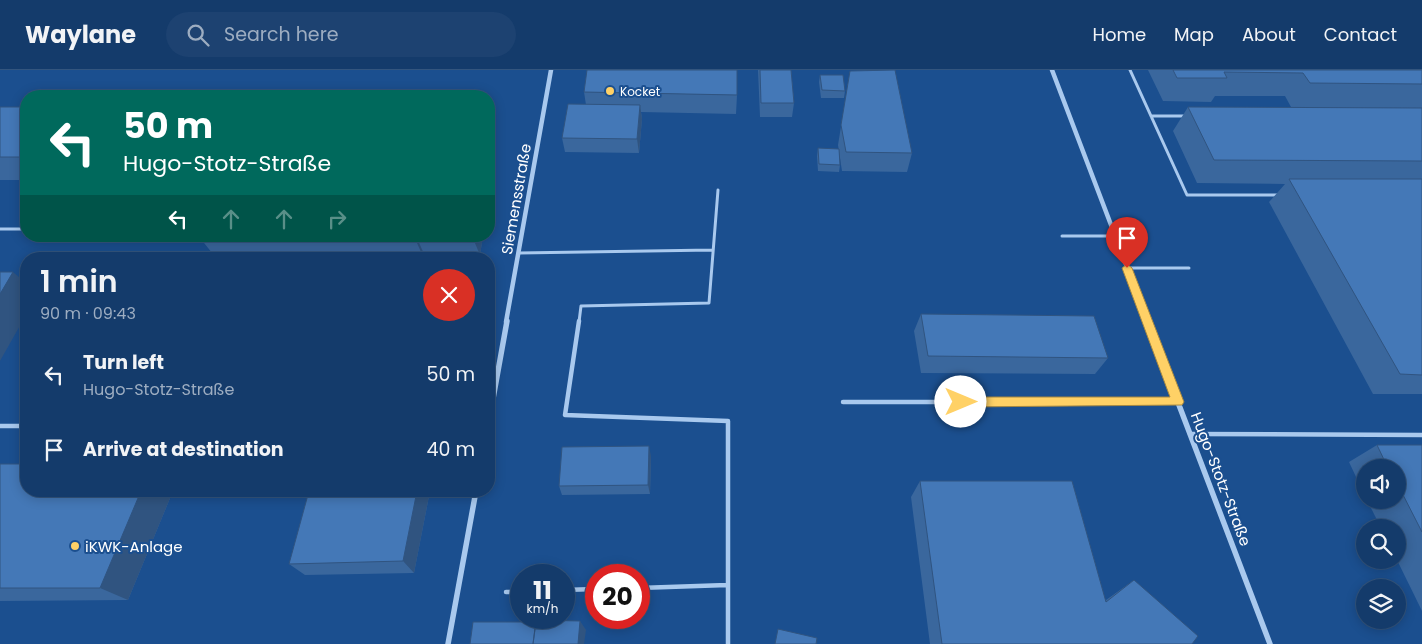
<!DOCTYPE html>
<html lang="en">
<head>
<meta charset="utf-8">
<style>
  :root { --surface:#143b6b; --page:#1d4271; --text:#f1f3f6; --muted:#9dadc1; --line:#33557e }
  body { margin:0; font-family:Poppins,sans-serif; background:var(--page); color:var(--text); height:100vh; display:flex; flex-direction:column; font-size:19px; white-space:nowrap }
  * { box-sizing:border-box; margin:0 }
  p { font-size:16px; color:var(--muted) }
  .icon { flex:none; width:28px; height:28px; fill:none; stroke:currentColor; stroke-width:2; stroke-linecap:round; stroke-linejoin:round }
  .map { position:relative; flex:1; overflow:hidden }
  .drawer { position:absolute; left:20px; top:182px; width:475px; height:245px; display:flex; flex-direction:column; background:var(--surface); border-radius:20px; box-shadow:0 2px 12px #0003,0 0 0 1px var(--line) }
  .drawer>* { flex:none }
  .guide { position:absolute; left:20px; top:20px; width:475px; height:152px; border-radius:20px; box-shadow:0 2px 12px #0003,0 0 0 1px var(--line); background:#00695c; color:#fff; overflow:hidden }
  .tools { position:absolute; left:1356px; top:389px; display:grid; gap:10px }
  .tools a { display:grid; place-items:center; width:50px; height:50px; border-radius:50%; background:var(--surface); box-shadow:0 2px 12px #0003,0 0 0 1px var(--line); font-size:25px }
  .speed { position:absolute; left:510px; top:494px; display:flex; gap:10px; font-size:25px; font-weight:700; text-align:center }
  .speed>* { display:grid; place-content:center; width:65px; height:65px; border-radius:50%; background:var(--surface); box-shadow:0 2px 12px #0003,0 0 0 1px var(--line); line-height:1 }
  .speed small { font-size:12px; font-weight:400 }
  .speed .limit { border:8px solid #d22; background:#fff; color:#111 }
  .pin { position:absolute; display:grid; place-items:center; width:42px; height:42px; color:#fff; margin:-51px -21px; border-radius:50% 50% 50% 0; rotate:-45deg; box-shadow:0 0 5px #0007 }
  .pin .icon { rotate:45deg }
  .me { position:absolute; width:55px; margin:-28px; rotate:90deg; stroke-linejoin:round; filter:drop-shadow(0 0 4px #0008) }
  .turn { display:flex; align-items:center; gap:18px; height:105px; padding:0 20px; font-size:22px }
  .turn .icon { width:65px; height:65px; stroke-width:2.5 }
  .turn b { display:block; font-size:35px; line-height:42px }
  .lanes { display:flex; align-items:center; height:48px; padding:0 20px; background:#0003; justify-content:center; gap:25px; direction:ltr }
  .lanes .off { opacity:.35 }
  .round { display:grid; place-items:center; flex:none; width:52px; height:52px; border-radius:26px; background:var(--page) }
  .headline { display:flex; align-items:center; justify-content:space-between; height:85px; padding:0 20px }
  h1 { font-size:30px; font-weight:600; line-height:38px }
  ul { padding:0; list-style:none }
  li { display:flex; align-items:center; gap:15px; height:75px; padding:0 20px }
  li div { flex:1 }
  li b { display:block; font-size:19px }
  li em { font-style:normal }
  header { display:flex; align-items:center; gap:30px; box-sizing:border-box; height:70px; padding:0 25px; background:var(--surface); border-bottom:1px solid var(--line) }
  header strong { font-size:24px }
  nav { display:flex; gap:28px; margin-inline-start:auto; font-size:18px }
  .search { width:350px; height:45px; background:var(--page); display:flex; align-items:center; gap:12px; box-sizing:border-box; padding:0 18px; border-radius:28px; color:var(--muted); font-size:19px }
  .map>svg:first-child { display:block }
</style>
</head>
<body>
<header>
<strong>Waylane</strong>
<div class="search"><svg class="icon" aria-label="search" viewBox="0 0 24 24"><circle cx="10" cy="10" r="6"/><path d="M15 15l6 6"/></svg>Search here</div>
<nav><a>Home</a><a>Map</a><a>About</a><a>Contact</a></nav>
</header>
<div class="map">
<svg width="1422" height="574" viewBox="0 0 1422 574">
  <rect width="100%" height="100%" fill="#1b4f8f"/>
  <g fill="none" stroke-linecap="round" stroke-linejoin="round">
    <path stroke="#a9c9ee" stroke-width="3" d="M1130 0 1187 125H1280
      M1151 46H1187
      M0 159H26
      M1062 166H1115
      M519 183 712 180
      M1127 198H1189
      M579 252 581 236 709 233 718 120"/>
    <path stroke="#a9c9ee" stroke-width="4.5" d="M579 251 565 345 728 351V574
      M843 332H1178
      M0 356H26
      M1190 364 1422 365
      M20 398 26 386
      M639 518 727 515
      M564 520 596 519
      M506 522H521"/>
    <path stroke="#a9c9ee" stroke-width="4.5" d="M1052 0 1148 252
      M506 252 551 0"/>
    <path stroke="#a9c9ee" stroke-width="5.5" d="M1147 251 1270 574
      M489 351 507 251
      M448 574 476 421"/>
  </g>
  <path fill="#3a679d" d="M758 0H791L794 33 792 47H760Z
    M1148 0H1422V324H1373L1269 132 1285 114 1197 113 1173 61 1188 37 1413 38 1291 37 1285 26H1215L1211 32 1163 31Z
    M850 1 912 83 907 102 842 101 838 75Z
    M820 5 845 21 844 28H821L819 12Z
    M584 22 737 25 736 44 641 42 642 49 639 83 565 82 562 68 586 35Z
    M0 37H26V110H0Z
    M818 78 840 95 839 102 818 101 817 86Z
    M200 166H483L480 185 425 186 424 189H217L200 168Z
    M921 244 1108 288 1095 304 921 303 914 261Z
    M1377 375H1422V541L1397 490H1398V458H1381L1367 430H1398V398H1365V426L1349 392Z
    M651 386 650 424 562 425 559 416Z
    M0 394 26 421H173L128 530 0 531Z
    M920 411 1106 530 1134 510 1192 574H930L911 427Z
    M430 421 414 503 305 505 289 494Z"/>
  <path fill="#305480" d="M640 35 642 49 639 83 637 69Z
    M414 166H416L425 186 424 189Z
    M472 166H483L480 185Z
    M13 202 26 213V245L0 291V224Z
    M649 376 651 386 650 424 648 415Z
    M141 421H173L128 530 100 518Z
    M417 421H430L414 503 403 491Z
    M580 551 586 560 584 574H578Z"/>
  <path fill="#4478b7" stroke="#305480" d="M587 0H737V25L584 22Z
    M760 0H791L794 33H761Z
    M895 0 912 83 846 82 841 55 850 1Z
    M1173 0H1422V14L1310 13 1303 3 1224 2 1227 8H1177Z
    M820 5H843L845 21 822 20Z
    M568 34 640 35 637 69 562 68Z
    M0 37H26V87H0Z
    M1188 37 1422 38V91L1214 90Z
    M818 78 839 79 840 95 819 94Z
    M1289 109H1422V305L1400 304Z
    M200 166H414L200 168Z
    M0 202H13L0 224Z
    M921 244 1094 246 1108 288 928 286Z
    M1377 375H1422V462L1398 415V398H1388Z
    M649 376 648 415 559 416 562 377Z
    M0 394H26V421H141L100 518H0Z
    M920 411H1072L1106 532 1134 510 1198 566 1192 574H942Z
    M309 421H417L403 491 289 494Z
    M536 550 580 551 578 574H533Z
    M473 552H536L533 574H470Z
    M778 559 817 568 816 574H775Z"/>
  <path fill="#ffd166" stroke="#a68842" d="M1127 194 1132 198 1184 332 1182 335 961 337 957 336 955 332 957 328 961 327H1170L1122 198Z"/>
  <g fill="#ffd166" stroke="#1b4f8f" stroke-width="2">
    <circle cx="610" cy="21" r="5"/>
    <circle cx="75" cy="476" r="5"/>
  </g>
  <g text-anchor="middle" dominant-baseline="central" stroke-width="4" stroke-linejoin="round" paint-order="stroke">
    <g font-size="12" fill="#fff" stroke="#1b4f8f" text-anchor="start">
      <text x="620" y="21">Kocket</text>
    </g>
    <g font-size="15" fill="#fff" stroke="#1b4f8f">
      <text transform="translate(516 129) rotate(-80)">Siemensstraße</text>
      <text transform="translate(1221 409) rotate(69)">Hugo-Stotz-Straße</text>
    </g>
    <g font-size="15" fill="#fff" stroke="#1b4f8f" text-anchor="start">
      <text x="85" y="476">iKWK-Anlage</text>
    </g>
  </g>
</svg>
<div class="tools">
<a><svg class="icon" aria-label="sound" viewBox="0 0 24 24"><path d="M4 9h4l5-4v14l-5-4H4zM17 9q2 3 0 6"/></svg></a>
<a><svg class="icon" aria-label="search" viewBox="0 0 24 24"><circle cx="10" cy="10" r="6"/><path d="M15 15l6 6"/></svg></a>
<a><svg class="icon" aria-label="layers" viewBox="0 0 24 24"><path d="M12 4l9 5-9 5-9-5zM3 14l9 5 9-5"/></svg></a>
</div>
<div class="speed"><div>11<small>km/h</small></div><div class="limit">20</div></div>
<div class="pin" style="left:1127px;top:198px;background:#d93025"><svg class="icon" aria-label="arrive" viewBox="0 0 24 24"><path d="M6 21V4h12l-3 4 3 4H6"/></svg></div>
<svg class="me" style="left:961px;top:332px" viewBox="-20 -20 40 40"><circle r="19" fill="#fff"/><path d="M0-13L10 11 0 6-10 11z" fill="#ffd166"/></svg>
<div class="guide">
<div class="turn"><svg class="icon" aria-label="left" viewBox="0 0 24 24"><path d="M17 20v-9H6M10 6l-5 5 5 5"/></svg><div><b>50 m</b>Hugo-Stotz-Straße</div></div>
<div class="lanes"><svg class="icon" aria-label="left" viewBox="0 0 24 24"><path d="M17 20v-9H6M10 6l-5 5 5 5"/></svg><svg class="icon off" aria-label="ahead" viewBox="0 0 24 24"><path d="M12 20V5M6 11l6-6 6 6"/></svg><svg class="icon off" aria-label="ahead" viewBox="0 0 24 24"><path d="M12 20V5M6 11l6-6 6 6"/></svg><svg class="icon off" aria-label="right" viewBox="0 0 24 24"><path d="M7 20v-9h11M14 6l5 5-5 5"/></svg></div>
</div>
<section class="drawer">
<div class="headline"><div><h1>1 min</h1><p>90 m · 09:43</p></div><a class="round" style="background:#d93025;color:#fff"><svg class="icon" aria-label="close" viewBox="0 0 24 24"><path d="M6 6l12 12M18 6L6 18"/></svg></a></div>
<ul>
<li><svg class="icon" aria-label="left" viewBox="0 0 24 24"><path d="M17 20v-9H6M10 6l-5 5 5 5"/></svg><div><b>Turn left</b><p>Hugo-Stotz-Straße</p></div><em>50 m</em></li>
<li><svg class="icon" aria-label="arrive" viewBox="0 0 24 24"><path d="M6 21V4h12l-3 4 3 4H6"/></svg><div><b>Arrive at destination</b></div><em>40 m</em></li>
</ul>
</section>
</div>
</body>
</html>
